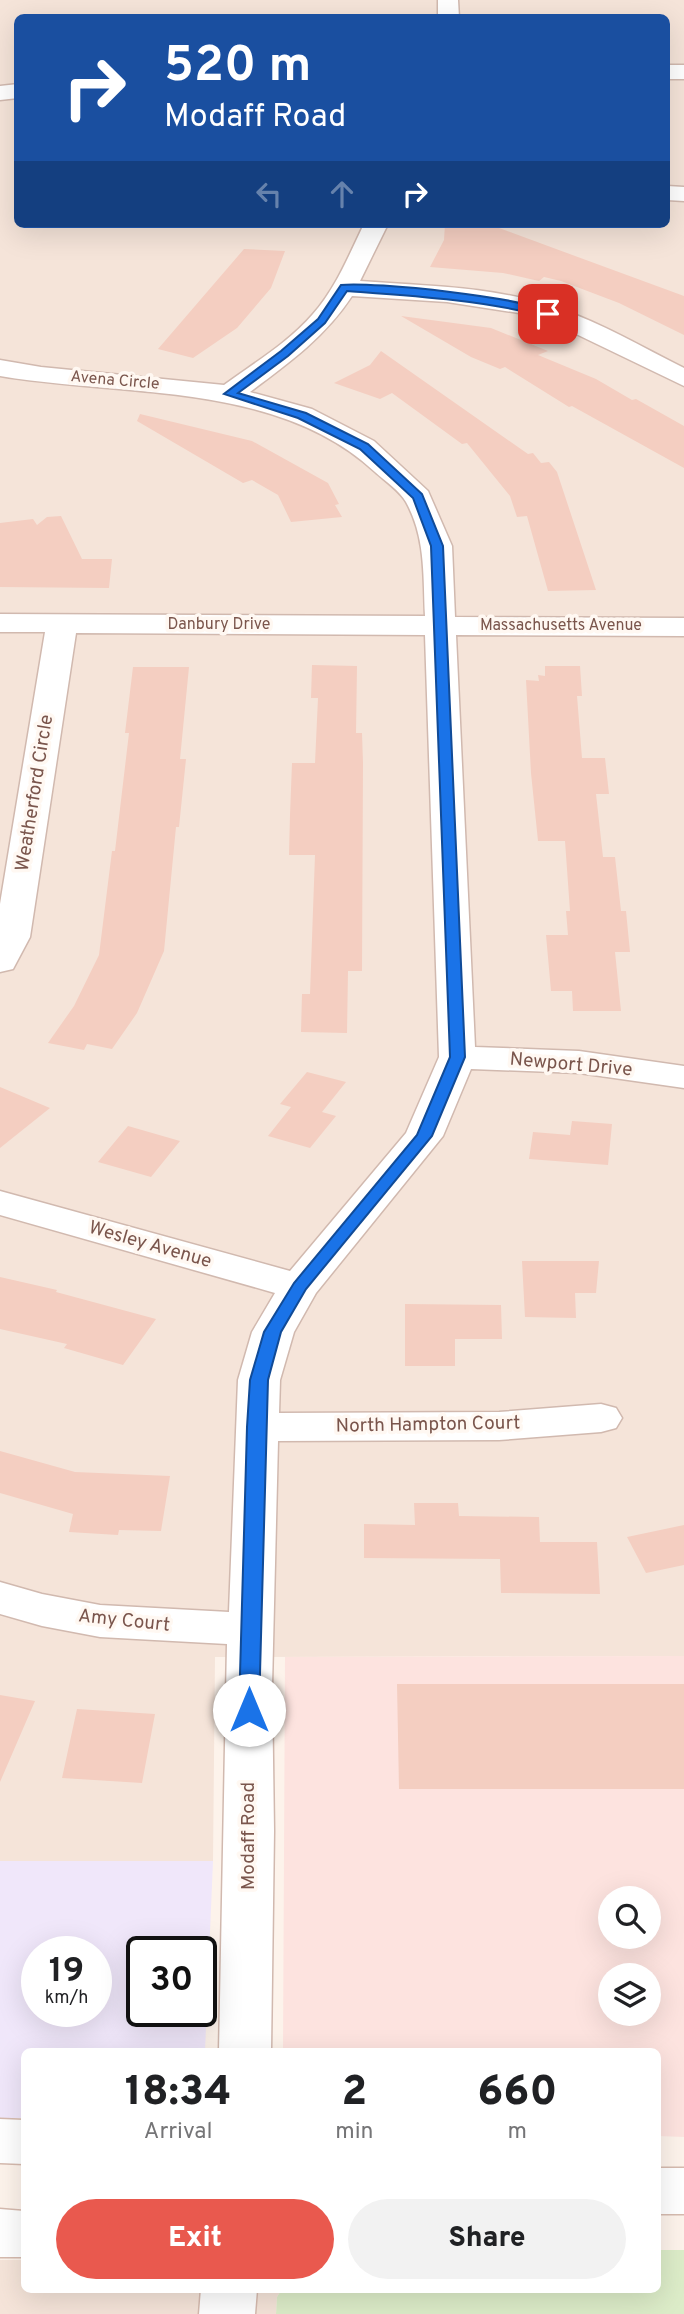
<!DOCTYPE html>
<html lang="en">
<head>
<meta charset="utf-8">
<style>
  :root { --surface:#fff; --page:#f2f2f2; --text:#202124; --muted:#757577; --accent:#e9594e }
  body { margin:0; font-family:Overpass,sans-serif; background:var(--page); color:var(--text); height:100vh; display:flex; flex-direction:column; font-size:26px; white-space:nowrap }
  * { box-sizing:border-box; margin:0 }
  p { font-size:23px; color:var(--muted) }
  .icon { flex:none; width:38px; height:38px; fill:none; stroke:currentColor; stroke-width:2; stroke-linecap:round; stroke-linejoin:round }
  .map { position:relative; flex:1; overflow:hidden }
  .side { position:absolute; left:21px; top:2048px; width:640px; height:245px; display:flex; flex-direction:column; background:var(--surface); border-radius:10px; box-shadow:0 7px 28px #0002 }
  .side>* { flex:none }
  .hud { position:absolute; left:14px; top:14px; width:656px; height:214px; border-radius:10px; box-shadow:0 7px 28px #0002; background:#1a4fa0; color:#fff; overflow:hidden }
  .fabs { position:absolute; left:598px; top:1886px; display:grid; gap:14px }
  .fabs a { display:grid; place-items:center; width:63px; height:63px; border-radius:50%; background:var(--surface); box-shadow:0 7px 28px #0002; font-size:35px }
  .speed { position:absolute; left:21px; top:1936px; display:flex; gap:14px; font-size:35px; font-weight:700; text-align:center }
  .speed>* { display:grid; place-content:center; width:91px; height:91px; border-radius:50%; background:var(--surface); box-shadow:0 7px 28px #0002; line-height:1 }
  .speed small { font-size:18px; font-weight:400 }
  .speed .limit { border:4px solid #111; border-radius:10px; background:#fff; color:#111 }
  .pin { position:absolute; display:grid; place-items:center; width:60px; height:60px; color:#fff; margin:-30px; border-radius:14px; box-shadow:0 4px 10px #0006 }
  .me { position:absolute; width:77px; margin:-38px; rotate:0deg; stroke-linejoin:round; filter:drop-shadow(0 0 5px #0008) }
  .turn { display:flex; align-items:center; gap:24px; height:147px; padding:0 35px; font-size:32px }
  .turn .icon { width:91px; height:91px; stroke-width:2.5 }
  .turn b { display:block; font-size:49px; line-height:60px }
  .lanes { display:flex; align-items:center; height:66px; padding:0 35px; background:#0003; justify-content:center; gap:35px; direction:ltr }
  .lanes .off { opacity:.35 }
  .eta { display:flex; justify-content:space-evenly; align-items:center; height:119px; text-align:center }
  .eta b { font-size:42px; font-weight:800; line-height:49px }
  .cta { display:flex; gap:14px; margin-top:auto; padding:14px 35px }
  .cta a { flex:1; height:80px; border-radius:42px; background:var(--accent); color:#fff; font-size:28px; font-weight:800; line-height:80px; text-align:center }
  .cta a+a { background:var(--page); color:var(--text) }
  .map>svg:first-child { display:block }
</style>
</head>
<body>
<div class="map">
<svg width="684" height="2314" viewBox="0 0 684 2314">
  <rect width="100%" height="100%" fill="#fdf3eb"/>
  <path fill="#f5e4d9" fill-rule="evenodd" d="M0 0H684V1656L215 1657 213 1861H0ZM18 18H667V224H18Z
    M0 2260H24V2289H282L277 2297 276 2314H0Z"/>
  <path fill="#fde3df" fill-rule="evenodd" d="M684 1656V2137L658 2136V2051H283L285 1657ZM611 1899H649V1937H611ZM611 1976H649V2014H611Z"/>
  <path fill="#f0e7fa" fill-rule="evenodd" d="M0 1861H213L205 2051H24V2118H0ZM37 1951H96V2011H37ZM142 1951H201V2011H142Z"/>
  <path fill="#dcecc8" d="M658 2250H684V2314H276L277 2297 282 2289H658Z"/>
  <path fill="#f4cec1" d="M445 224H488L684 296V335L619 303 561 281 544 277 539 281 503 273 430 267 444 240Z
    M244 249 285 251 271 288 237 328 193 358 158 349Z
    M401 316 491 328 548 351 538 355 596 379 632 400 636 399 684 426V468L572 406 569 407 505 367 500 369 471 357Z
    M381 351 528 454 533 453 541 463 549 462 557 472 596 590 548 591 527 516 517 517 510 496 467 443 462 444 392 393 380 399 334 383 370 365Z
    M140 414 252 441 328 483 339 504 335 505 342 517 291 522 278 495 252 480 243 483 137 421Z
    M61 516 82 559H112L109 588 0 587V523L33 519 37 525 47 517Z
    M312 665 357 666 356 733H362L363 763 362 971H348L347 1033 301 1032 302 994H310L315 855H289L290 815 292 763H315L318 698H311Z
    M545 666H580L582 696H577L582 758H605L609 794H596L603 857H615L621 911H626L630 952H615L621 1011H573L572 991H551L546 935H568L566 911H570L565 841H538L531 773 526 680 539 681 538 675 545 676Z
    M133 667H189L180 759H186L179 827H176L164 951 137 1013 112 1049 87 1044 84 1050 48 1043 74 1006 99 955 112 851H115L129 733H125Z
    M307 1072 346 1082 322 1112 336 1116 310 1148 268 1136 291 1107 280 1104Z
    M0 1087 50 1108 0 1148Z
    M572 1121 612 1124 608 1165 529 1159 533 1132 570 1135Z
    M128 1126 180 1141 151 1177 98 1162Z
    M522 1261H599L596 1293H575L576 1318 525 1317Z
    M0 1277 57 1290 56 1292 156 1319 123 1365 64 1348 67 1344 0 1329Z
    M405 1304 501 1305 502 1339H455V1366H405Z
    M0 1451 75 1472 170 1476 161 1531 119 1530 118 1535 69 1532 73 1514 0 1493Z
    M414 1503H458L459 1516 539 1517 540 1542H597L600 1594 501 1593 500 1559 364 1558V1524L415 1525Z
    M684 1525V1565L646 1573 627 1537Z
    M397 1684H684V1789H399Z
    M0 1695 35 1701 0 1782Z
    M77 1709 155 1714 142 1783 62 1778Z"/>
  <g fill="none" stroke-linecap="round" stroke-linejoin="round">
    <g stroke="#d1b9af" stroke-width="3">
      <path id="street" d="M438 0H458L459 18H438Z
        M667 65H684V79H667Z
        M18 84V98L0 100V86Z
        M667 186 684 187V201L667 200Z
        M364 224H388L360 281C426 286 494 286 557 308 602 323 642 347 684 368V386L574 333 519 313 447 302 352 296C325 337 289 363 250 392L312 409 374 441 428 491 452 546 455 617 684 618V636L456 635 475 1047 579 1051 684 1066V1088L579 1073 471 1069 443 1136 316 1293 294 1332 280 1380 279 1413 499 1412 601 1404 616 1408 622 1418 616 1428 601 1432 499 1440 278 1441 272 1686 274 1831 271 2051H219L227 1644 100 1637 42 1626 0 1614V1582L42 1594 100 1605 229 1612 238 1380 252 1332 275 1293 0 1215V1191L290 1271 406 1133 439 1057 425 635 76 633 30 937 13 969 0 972V904L45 632H0V614L425 616C423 577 426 538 406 502 400 491 385 481 375 472 278 381 123 397 0 376V360L41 367 224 385C254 363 288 343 313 314 336 288 349 255 364 224Z"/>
    </g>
    <g stroke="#d6bbaf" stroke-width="3">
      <path id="secondary" d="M0 2119 24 2120V2164L0 2163Z
        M658 2168H684V2214H658Z
        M0 2209 24 2211V2257H0Z
        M201 2289H257L255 2314H199Z"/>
    </g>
    <use href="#street" fill="#fff" fill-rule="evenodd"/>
    <use href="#secondary" fill="#fff" fill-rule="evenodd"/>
  </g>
  <path fill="#1a73e8" stroke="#114b97" stroke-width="2" d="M341 285C370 281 532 298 554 314L548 317C482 300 415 296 347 291L325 323 288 356 238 393 306 413 368 444 422 494 443 546 465 1057 432 1136 306 1289 281 1332 268 1380 259 1710 256 1715H242L239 1710 247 1427 250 1380 264 1332 294 1283 417 1135 450 1057 431 546 413 498 360 449 298 418 224 394 281 351 318 319Z"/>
  <g text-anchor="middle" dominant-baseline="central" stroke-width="7" stroke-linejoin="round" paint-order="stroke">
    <g font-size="16" fill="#7a554c" stroke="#fff8f2">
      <text transform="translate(115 381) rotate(5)">Avena Circle</text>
      <text x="219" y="625">Danbury Drive</text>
      <text x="561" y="626">Massachusetts Avenue</text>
    </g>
    <g font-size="19" fill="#7a554c" stroke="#fff8f2">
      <text transform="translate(35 793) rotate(-81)">Weatherford Circle</text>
      <text transform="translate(571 1065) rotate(5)">Newport Drive</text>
      <text transform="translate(150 1245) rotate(16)">Wesley Avenue</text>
      <text transform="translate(428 1425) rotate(-1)">North Hampton Court</text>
      <text transform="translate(124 1621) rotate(6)">Amy Court</text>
      <text transform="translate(249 1836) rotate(-90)">Modaff Road</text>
    </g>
  </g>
</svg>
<div class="fabs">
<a><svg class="icon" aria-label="search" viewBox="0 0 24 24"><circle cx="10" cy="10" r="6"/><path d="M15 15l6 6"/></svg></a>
<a><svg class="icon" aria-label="layers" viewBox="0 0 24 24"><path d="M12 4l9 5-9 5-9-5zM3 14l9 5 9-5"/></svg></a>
</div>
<div class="speed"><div>19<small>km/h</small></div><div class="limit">30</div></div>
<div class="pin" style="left:548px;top:314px;background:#d93025"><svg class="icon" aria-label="arrive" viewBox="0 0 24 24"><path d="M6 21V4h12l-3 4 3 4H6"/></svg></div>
<svg class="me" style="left:249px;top:1710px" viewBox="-20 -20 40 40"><circle r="19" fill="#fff"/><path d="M0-13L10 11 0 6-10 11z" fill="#1a73e8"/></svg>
<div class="hud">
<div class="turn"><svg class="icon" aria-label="right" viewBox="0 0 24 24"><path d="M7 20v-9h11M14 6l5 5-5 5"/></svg><div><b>520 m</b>Modaff Road</div></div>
<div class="lanes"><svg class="icon off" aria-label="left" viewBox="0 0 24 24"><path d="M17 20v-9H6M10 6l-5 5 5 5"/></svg><svg class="icon off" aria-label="ahead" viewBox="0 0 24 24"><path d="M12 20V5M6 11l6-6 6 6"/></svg><svg class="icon" aria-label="right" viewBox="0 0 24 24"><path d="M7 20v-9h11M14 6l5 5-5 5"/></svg></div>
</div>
<section class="side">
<div class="eta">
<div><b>18:34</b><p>Arrival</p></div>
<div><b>2</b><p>min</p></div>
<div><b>660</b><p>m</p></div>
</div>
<div class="cta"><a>Exit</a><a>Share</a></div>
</section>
</div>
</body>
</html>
